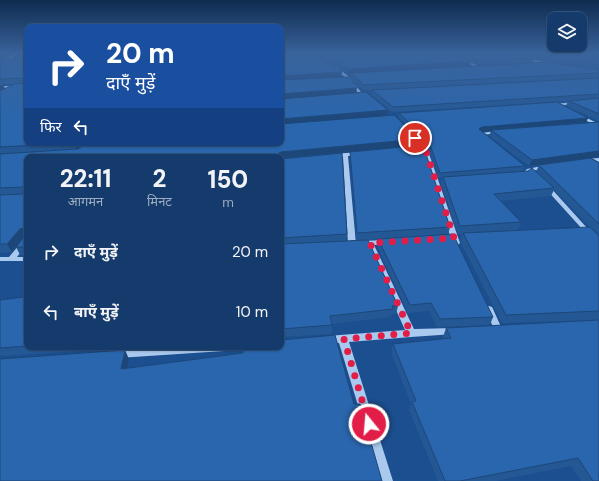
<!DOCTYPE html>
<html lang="hi">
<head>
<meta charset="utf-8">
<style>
  :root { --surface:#143b6b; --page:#1d4271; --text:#f1f3f6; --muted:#9dadc1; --line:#33557e }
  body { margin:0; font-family:"DM Sans","Noto Sans Devanagari",sans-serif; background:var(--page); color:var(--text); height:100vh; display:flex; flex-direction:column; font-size:15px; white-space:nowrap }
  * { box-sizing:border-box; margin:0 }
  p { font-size:13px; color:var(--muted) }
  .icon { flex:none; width:22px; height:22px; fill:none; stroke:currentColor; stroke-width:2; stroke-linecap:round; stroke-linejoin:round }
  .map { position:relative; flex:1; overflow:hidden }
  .details { position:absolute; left:24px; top:154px; width:260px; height:196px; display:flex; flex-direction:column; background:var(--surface); border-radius:8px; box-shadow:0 1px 3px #0004,0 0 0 1px var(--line) }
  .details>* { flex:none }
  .banner { position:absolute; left:24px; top:24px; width:260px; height:122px; border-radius:8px; box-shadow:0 1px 3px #0004,0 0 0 1px var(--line); background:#1a4fa0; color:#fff; overflow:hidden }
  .fabs { position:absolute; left:547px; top:12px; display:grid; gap:8px }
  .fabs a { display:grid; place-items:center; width:40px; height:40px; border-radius:8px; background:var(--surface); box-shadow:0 1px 3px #0004,0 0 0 1px var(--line); font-size:20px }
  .pin { position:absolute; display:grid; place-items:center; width:34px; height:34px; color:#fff; margin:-17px; border:2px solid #fff; border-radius:50%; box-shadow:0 1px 4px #0007 }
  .me { position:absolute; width:44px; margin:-22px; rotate:343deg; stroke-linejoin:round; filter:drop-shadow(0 0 3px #0008) }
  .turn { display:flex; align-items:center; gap:14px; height:84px; padding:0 16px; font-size:18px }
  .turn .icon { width:52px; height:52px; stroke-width:2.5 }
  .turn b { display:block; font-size:28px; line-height:34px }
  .then { display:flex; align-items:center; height:38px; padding:0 16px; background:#0003; gap:8px; font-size:15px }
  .eta { display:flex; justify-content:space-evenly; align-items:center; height:68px; text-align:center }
  .eta b { font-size:24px; font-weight:800; line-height:28px }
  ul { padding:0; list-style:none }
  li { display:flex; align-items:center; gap:12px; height:60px; padding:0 16px }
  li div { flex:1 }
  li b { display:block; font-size:15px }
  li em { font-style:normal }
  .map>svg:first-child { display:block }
</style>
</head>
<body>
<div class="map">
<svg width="599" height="481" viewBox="0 0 599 481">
  <rect width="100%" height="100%" fill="#1b4f8f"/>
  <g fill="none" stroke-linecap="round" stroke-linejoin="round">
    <path fill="#a9c9ee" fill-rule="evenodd" d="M16 53H20L0 65V63Z
      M448 53H452L482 68 479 69Z
      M513 53H517L528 58 552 64 550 65 526 60Z
      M334 67H336L347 75 361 92 368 94V96L359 94 345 77 334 69Z
      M0 86H16L18 87 16 88H0Z
      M577 102H578V104L551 106 549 105 551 104Z
      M579 115H581L599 124V127L579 117Z
      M498 131H500V133L481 135 479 134 481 133Z
      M410 134H414L427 148 460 243 458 245H454L452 243 423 148 410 136Z
      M359 152 361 153V155L348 156 356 244 352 246 348 244 343 157 334 158 331 156 334 154Z
      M599 158V162L585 163 582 161 585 159Z
      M547 165 550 167 549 168 531 171 527 176 522 177 519 175 523 173 527 169Z
      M547 185 549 186 588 229 599 238V244H597L584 231 545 188 544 187Z
      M27 237V244L17 257H27V261H0V257H9L25 238Z
      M386 240 390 242 388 244 374 245 414 329 454 328 457 329 459 331 457 333 454 334 411 337 349 342 393 481H381L339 343 327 344 324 343 322 340 324 337 327 336 405 330 367 245H361L357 243 361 241Z
      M489 306 492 307 493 309 502 329 501 331 498 332 495 331 494 329 485 309 486 307Z
      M166 347H229L227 350 224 351 118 358 115 357 113 354 115 351 118 350Z"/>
  </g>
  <path fill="#245895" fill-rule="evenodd" d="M27 53V143H82L78 149 341 77 356 93 388 110 387 115 419 139 418 146 450 227 448 235 368 240 398 306 396 314H392L391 317 332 324V334L281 337V159L347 234 346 241 356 240 350 158V152L281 158 27 157V255H20L16 247 24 237 12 252 0 253V62L20 58 18 54ZM3 84H21L5 89Z
    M315 53H455L469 60 456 53H599V121L566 106 568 101 392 112 372 95V90L387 89 363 90 351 78 352 73 531 63 479 65 471 61 470 66 347 73ZM523 54 545 62H548L532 63 534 58Z
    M399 113 588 118 586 122 536 127 599 157 591 158 599 162V236L554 190 551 196 501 201 521 222 518 231 599 236V320L502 323 460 241 462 234H458L441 184 442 178H439L428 147 398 117ZM482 131H491L489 136 529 166 539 165 536 172 540 176 508 172 523 171 525 166Z
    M378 239 493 317 490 325 437 327 429 311 408 313 377 246Z
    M27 291V347H131V348L0 356V300L24 297Z
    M599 320V481H581L571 466 496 481H438L409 410 411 404 391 352 393 344 444 339 443 337 446 328Z"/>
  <path fill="#1d4779" d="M471 61 470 66 347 73 348 69Z
    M342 72 341 77 281 80V76Z
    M3 84 5 90 0 92V86Z
    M357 88 356 93 281 100V94Z
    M388 110 387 116 281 126V119Z
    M588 118 586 122 492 131 491 130V131L481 132 479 129 482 127Z
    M419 139 418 146 281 158V157H279V153L281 152Z
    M75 143H82L77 150Z
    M599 151V157L529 166 532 160Z
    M24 228 27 236 24 237 12 252 7 244 20 229Z
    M125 350 129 359 125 377 121 369Z"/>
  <path fill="#2a66ad" stroke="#1d4779" d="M20 53H27V143H75L0 147V91L15 84 25 83 27 80 25 78 0 79V62L6 59H26V55L18 54Z
    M281 53H312L342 72 281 76Z
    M322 53H455L471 61 348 69Z
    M465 53H522L534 58 480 61Z
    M536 53H599V65L547 57Z
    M548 62 599 70V73L363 85 352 73Z
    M348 77 357 88 281 94V80Z
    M599 78V94L393 107 372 90Z
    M366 92 388 110 281 119V99Z
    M599 98V114L569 101Z
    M557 102 588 118 482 127 479 129 525 166 440 173 429 142 399 113Z
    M394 115 419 139 281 152 279 153 280 157H27V247H16L24 237V228L20 229 7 244H0V195L24 194 25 193 24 187 0 188V154L78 149 81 147 84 143H281V124Z
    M599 122V151L532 160 491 130Z
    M423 145 450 227 357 233 350 152Z
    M342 153 347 234 281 238V159Z
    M591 158 599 163V224L539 165Z
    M532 168 554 188 494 194 521 222 460 226 443 177 528 171Z
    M590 227 599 236V311L506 315 463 233Z
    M453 234 493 317 440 319 431 303 410 305 378 239Z
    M368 240 398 306H392L393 309 330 316 332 325 281 329V244Z
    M27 291V346L0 348V300L24 297Z
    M599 320V481H593L578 458 460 481H445L412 402 416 401 393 344 451 338 446 328Z
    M335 335 354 404H360L382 481H0V359L125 350 121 369 243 353V347H281V340Z"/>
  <linearGradient id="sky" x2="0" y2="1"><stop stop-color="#0f2b4f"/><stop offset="0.44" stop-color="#39639b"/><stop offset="1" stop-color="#39639b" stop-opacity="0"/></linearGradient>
  <rect width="599" height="121" fill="url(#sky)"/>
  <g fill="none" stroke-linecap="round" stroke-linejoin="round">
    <path stroke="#e11d48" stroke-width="7" stroke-dasharray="0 12.6" d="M369 424 344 339 411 333 370 243 454 238 425 148 415 138"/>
  </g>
</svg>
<div class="fabs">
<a><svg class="icon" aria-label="layers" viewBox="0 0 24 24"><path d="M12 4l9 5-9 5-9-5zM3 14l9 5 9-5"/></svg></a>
</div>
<div class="pin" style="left:415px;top:138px;background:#d93025"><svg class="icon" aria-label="arrive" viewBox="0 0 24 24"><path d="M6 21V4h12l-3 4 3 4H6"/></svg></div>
<svg class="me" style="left:369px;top:424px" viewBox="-20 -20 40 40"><circle r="17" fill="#e11d48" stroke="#fff" stroke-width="3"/><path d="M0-11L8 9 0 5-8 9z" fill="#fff"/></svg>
<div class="banner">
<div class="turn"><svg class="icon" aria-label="right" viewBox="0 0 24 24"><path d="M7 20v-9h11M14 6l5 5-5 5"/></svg><div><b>20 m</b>दाएँ मुड़ें</div></div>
<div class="then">फिर<svg class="icon" aria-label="left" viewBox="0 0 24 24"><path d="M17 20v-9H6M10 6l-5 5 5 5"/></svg></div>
</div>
<section class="details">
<div class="eta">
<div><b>22:11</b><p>आगमन</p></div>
<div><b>2</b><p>मिनट</p></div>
<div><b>150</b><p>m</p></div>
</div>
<ul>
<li><svg class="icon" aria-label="right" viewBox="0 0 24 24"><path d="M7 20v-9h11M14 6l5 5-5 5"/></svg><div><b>दाएँ मुड़ें</b></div><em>20 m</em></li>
<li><svg class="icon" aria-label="left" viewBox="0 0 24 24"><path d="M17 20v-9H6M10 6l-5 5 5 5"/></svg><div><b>बाएँ मुड़ें</b></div><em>10 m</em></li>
</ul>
</section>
</div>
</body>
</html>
